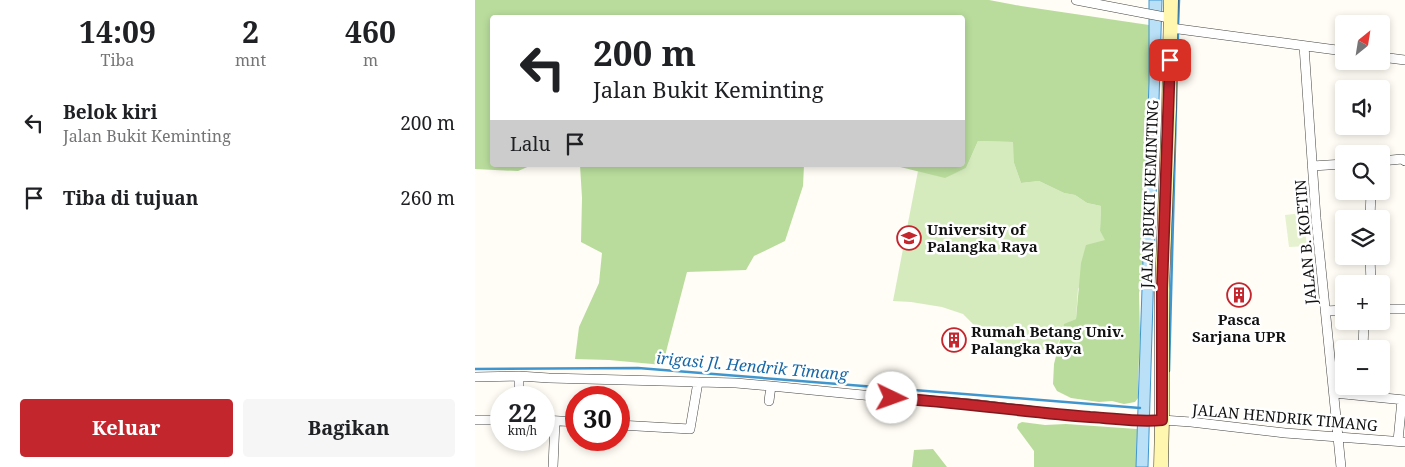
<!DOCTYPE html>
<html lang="id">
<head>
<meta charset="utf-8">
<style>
  :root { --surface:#fff; --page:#f6f6f6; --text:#202124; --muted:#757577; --accent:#c4262e }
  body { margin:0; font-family:"Noto Serif",serif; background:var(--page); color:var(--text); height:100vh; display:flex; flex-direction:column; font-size:19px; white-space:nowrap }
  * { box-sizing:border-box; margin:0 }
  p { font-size:16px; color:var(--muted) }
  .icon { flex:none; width:28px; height:28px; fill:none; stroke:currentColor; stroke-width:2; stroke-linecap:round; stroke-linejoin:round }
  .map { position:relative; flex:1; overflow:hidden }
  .drawer { display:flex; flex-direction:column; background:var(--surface); width:475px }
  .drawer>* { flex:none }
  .banner { position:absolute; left:15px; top:15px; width:475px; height:152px; border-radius:5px; box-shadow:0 2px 8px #0003; background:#fff; color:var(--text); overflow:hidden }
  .needle { width:32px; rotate:30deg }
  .fabs { position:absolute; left:860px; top:15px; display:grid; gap:10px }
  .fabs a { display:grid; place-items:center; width:55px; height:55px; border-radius:5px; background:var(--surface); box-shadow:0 2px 8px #0003; font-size:25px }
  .speed { position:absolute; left:15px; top:386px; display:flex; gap:10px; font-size:25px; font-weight:700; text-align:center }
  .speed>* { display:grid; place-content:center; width:65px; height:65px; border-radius:50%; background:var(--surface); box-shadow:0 2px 8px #0003; line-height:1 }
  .speed small { font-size:12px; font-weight:400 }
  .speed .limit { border:8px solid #d22; background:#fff; color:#111 }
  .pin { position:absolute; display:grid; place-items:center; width:42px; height:42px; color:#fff; margin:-21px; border-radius:10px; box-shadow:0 2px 8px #0006 }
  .me { position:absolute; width:55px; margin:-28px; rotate:93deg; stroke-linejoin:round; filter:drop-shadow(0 0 4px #0008) }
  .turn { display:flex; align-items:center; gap:18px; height:105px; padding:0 20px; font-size:22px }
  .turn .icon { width:65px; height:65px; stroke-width:2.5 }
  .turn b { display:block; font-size:35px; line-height:42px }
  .then { display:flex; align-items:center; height:48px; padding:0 20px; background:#0003; gap:10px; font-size:19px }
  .eta { display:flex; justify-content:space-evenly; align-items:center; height:85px; text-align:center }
  .eta b { font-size:30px; font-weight:700; line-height:35px }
  .button { display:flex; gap:10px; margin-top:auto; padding:10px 20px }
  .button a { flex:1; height:58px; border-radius:5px; background:var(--accent); color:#fff; font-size:20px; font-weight:700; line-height:58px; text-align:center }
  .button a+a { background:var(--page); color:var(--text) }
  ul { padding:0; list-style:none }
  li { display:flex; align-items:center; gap:15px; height:75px; padding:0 20px }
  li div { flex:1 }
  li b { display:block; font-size:19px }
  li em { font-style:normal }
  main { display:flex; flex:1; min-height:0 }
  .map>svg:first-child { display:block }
</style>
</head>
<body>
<main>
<section class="drawer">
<div class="eta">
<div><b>14:09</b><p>Tiba</p></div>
<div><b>2</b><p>mnt</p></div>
<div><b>460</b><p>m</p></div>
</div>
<ul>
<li><svg class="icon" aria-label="left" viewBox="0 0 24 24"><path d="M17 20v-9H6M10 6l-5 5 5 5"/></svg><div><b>Belok kiri</b><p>Jalan Bukit Keminting</p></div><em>200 m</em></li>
<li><svg class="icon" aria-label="arrive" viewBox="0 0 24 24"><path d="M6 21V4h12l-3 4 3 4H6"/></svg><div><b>Tiba di tujuan</b></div><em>260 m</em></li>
</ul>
<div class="button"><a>Keluar</a><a>Bagikan</a></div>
</section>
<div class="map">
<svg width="930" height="467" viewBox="0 0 930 467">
  <rect width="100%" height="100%" fill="#fffdf5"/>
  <path fill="#d5ebbd" d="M503 141 539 142V163L546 183 564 181 589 193 600 195 612 203 626 206 625 231 631 240 603 289 601 319 589 325 582 347 543 354 529 347 500 326 488 314 467 307 436 302 418 301 443 171 470 177 491 168Z"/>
  <path fill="#b9dc9c" d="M0 0H514L546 6 674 25V82L670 178 667 198 669 226 667 242 669 246 670 265 664 293 665 335 663 380V398L660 402 649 404 637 401 624 402 596 398 582 391 578 384 579 364 589 324 601 319 606 263 611 245 630 240 625 231 626 206 612 203 600 195 589 193 564 181 546 183 539 163 538 142 503 141 491 168 470 178 417 165H488V18H18V165H57L43 171 0 169Z
    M105 165H329L328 186 310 241 279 256 271 270 212 272 192 348 188 365 134 360 100 359 104 327 124 283 127 253 106 242 107 198Z
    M547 422 570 425 591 424 662 429 661 467H559V451L542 428 543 424Z
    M458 449 472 467H437L439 450Z"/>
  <path fill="#e6f2cf" d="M828 213 832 246 814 247 810 215Z"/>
  <path fill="#b9e0f7" stroke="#3f96cf" d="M674 0H687L673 467H661L674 82Z"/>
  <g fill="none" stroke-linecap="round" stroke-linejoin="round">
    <path stroke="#3f96cf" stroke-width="2.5" d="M703 26 704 0
      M0 369 163 368 665 408
      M694 371 703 31"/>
    <g stroke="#444" stroke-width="10">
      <path id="street" d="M601 0 695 18
        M696 28 869 51
        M829 46 841 218 866 467
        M906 57 930 60
        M906 161 927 159 930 161
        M837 166 869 164
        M895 219 896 191
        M895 256 896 284
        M906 309H930
        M850 311 869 310
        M888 349 889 321
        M44 376V398
        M0 377 44 376 74 378 261 383 296 386 398 396 498 404 591 415 668 421 687 420 716 422 810 433 930 442
        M859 393 930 400
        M294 401 296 386
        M0 420H26
        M69 420 101 422
        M144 425 215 429 223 382
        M923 441 927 400
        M78 467 80 421"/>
    </g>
    <g stroke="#333" stroke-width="15">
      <path id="secondary" d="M686 467 687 420V289L694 109 696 0"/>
    </g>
    <use href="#street" stroke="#fff" stroke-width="9"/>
    <use href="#secondary" stroke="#fff6b0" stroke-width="14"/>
  </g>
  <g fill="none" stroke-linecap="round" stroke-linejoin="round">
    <g stroke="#7f191e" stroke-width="12">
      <path id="route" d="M417 398C483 402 549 412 615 417 638 418 664 423 687 420V289L695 60"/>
    </g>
    <use href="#route" stroke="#c4262e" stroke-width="9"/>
  </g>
  <defs>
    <g id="university-ring" transform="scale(1.25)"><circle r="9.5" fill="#fff" stroke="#c4262e" stroke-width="1.5"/><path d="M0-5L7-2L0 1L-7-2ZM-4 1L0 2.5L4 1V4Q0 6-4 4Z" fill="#c4262e"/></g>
    <g id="building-ring" transform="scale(1.25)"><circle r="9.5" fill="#fff" stroke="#c4262e" stroke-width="1.5"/><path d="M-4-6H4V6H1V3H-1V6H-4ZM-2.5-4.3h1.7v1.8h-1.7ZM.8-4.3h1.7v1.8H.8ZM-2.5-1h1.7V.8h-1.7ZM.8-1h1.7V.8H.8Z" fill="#c4262e"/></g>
  </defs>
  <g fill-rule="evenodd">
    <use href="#university-ring" x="434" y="238"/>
    <use href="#building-ring" x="764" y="295"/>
    <use href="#building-ring" x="479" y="340"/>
  </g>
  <g text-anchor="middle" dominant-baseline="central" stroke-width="5" stroke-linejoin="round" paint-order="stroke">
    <g font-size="15" fill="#111" stroke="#fff">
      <text transform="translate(674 194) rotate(-88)">JALAN BUKIT KEMINTING</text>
      <text transform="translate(830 242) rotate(-95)">JALAN B. KOETIN</text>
      <text transform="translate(810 417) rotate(5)">JALAN HENDRIK TIMANG</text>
    </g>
    <g font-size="15" font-weight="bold" fill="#111" stroke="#fff" text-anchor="start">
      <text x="452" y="229">University of<tspan x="452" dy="17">Palangka Raya</tspan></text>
      <text x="764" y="319" text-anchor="middle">Pasca<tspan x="764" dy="17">Sarjana UPR</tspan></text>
      <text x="496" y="331">Rumah Betang Univ.<tspan x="496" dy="17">Palangka Raya</tspan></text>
    </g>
    <g font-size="16" font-style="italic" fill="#1768a6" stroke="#fff">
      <text transform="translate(277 366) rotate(5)">irigasi Jl. Hendrik Timang</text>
    </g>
  </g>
</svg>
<div class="fabs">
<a><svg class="needle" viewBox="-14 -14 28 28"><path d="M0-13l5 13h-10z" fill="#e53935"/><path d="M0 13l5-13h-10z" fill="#757577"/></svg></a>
<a><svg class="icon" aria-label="sound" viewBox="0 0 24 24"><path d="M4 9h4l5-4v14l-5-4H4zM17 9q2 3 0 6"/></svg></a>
<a><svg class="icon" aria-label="search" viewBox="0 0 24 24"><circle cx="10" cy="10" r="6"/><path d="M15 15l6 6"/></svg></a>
<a><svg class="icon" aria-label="layers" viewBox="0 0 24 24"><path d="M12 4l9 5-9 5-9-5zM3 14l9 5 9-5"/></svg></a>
<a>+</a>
<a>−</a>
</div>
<div class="speed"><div>22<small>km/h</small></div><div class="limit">30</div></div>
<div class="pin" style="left:695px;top:60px;background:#d93025"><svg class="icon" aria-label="arrive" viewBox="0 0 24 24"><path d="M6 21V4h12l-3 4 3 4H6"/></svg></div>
<svg class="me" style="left:417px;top:398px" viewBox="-20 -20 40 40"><circle r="19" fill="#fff"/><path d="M0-13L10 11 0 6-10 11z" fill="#c4262e"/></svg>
<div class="banner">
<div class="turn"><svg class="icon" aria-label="left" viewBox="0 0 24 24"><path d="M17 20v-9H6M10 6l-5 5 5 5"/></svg><div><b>200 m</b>Jalan Bukit Keminting</div></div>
<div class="then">Lalu<svg class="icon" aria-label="arrive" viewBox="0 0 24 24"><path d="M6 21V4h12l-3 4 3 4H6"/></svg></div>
</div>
</div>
</main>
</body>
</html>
